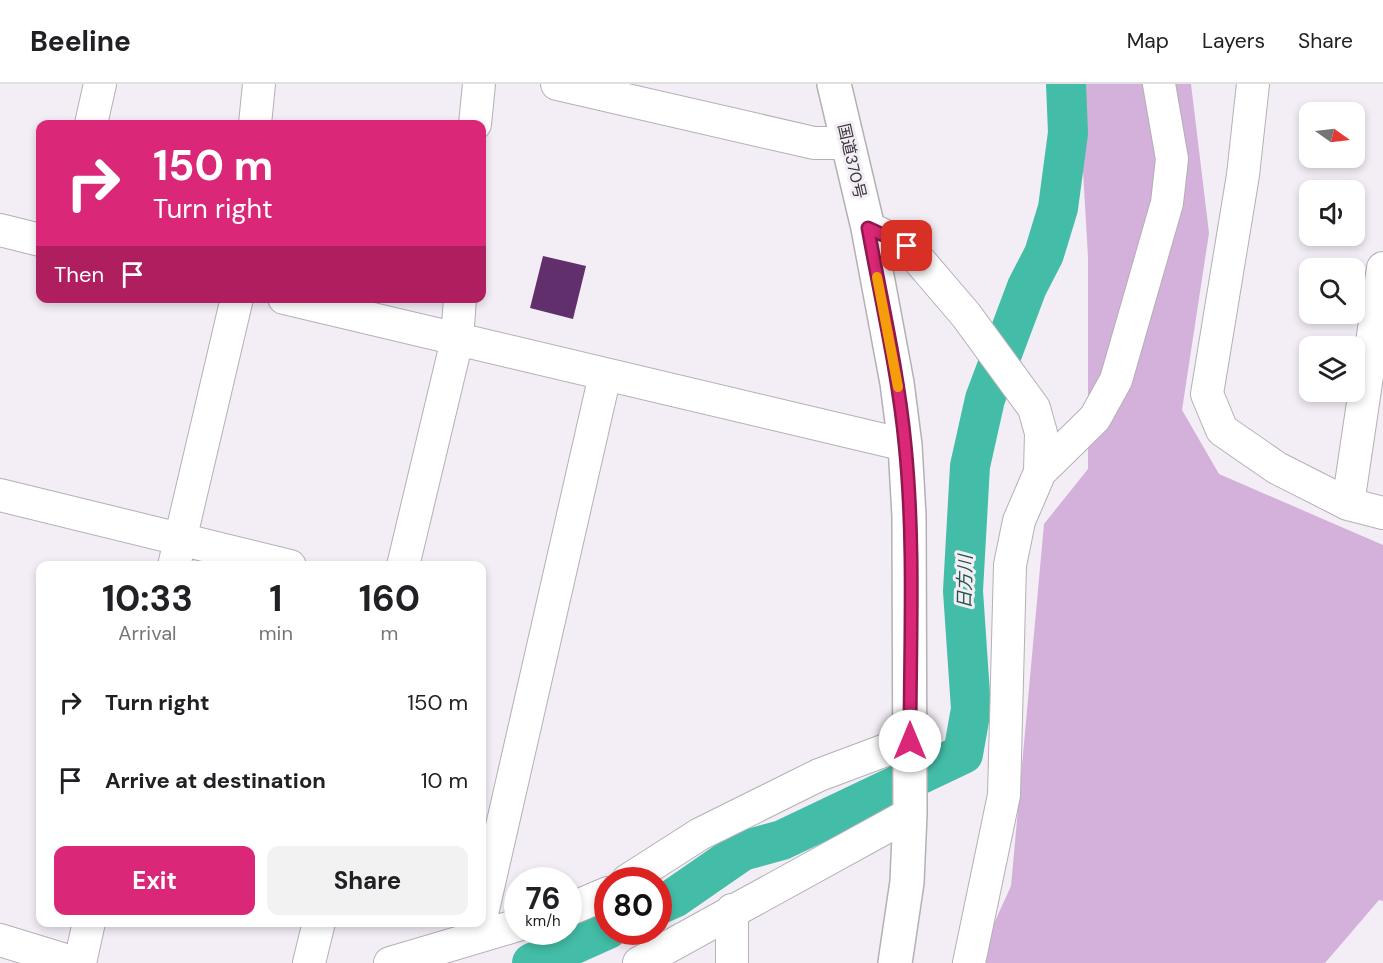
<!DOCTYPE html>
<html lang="en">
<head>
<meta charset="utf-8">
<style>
  :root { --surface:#fff; --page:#f2f2f2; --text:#202124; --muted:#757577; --line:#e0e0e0; --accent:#db2777 }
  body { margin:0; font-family:"DM Sans","Noto Sans JP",sans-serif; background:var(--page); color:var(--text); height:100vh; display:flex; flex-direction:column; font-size:22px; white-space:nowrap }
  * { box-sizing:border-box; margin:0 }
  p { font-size:20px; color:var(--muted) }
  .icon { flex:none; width:33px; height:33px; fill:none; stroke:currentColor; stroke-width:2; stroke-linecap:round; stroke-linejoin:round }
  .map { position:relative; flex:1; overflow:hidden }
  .side { position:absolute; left:36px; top:477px; width:450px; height:366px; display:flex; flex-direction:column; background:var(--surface); border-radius:12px; box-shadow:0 3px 9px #0003 }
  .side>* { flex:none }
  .hud { position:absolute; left:36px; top:36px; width:450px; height:183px; border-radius:12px; box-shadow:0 3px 9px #0003; background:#db2777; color:#fff; overflow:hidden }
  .needle { width:39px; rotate:104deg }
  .buttons { position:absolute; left:1299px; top:18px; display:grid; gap:12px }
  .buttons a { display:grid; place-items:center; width:66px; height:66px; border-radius:12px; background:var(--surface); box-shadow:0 3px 9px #0003; font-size:30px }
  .speed { position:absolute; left:504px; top:783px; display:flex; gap:12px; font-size:30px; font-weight:700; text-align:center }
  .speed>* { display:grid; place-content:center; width:78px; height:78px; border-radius:50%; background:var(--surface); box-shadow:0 3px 9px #0003; line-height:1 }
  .speed small { font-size:15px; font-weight:400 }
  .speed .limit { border:9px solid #d22; background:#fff; color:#111 }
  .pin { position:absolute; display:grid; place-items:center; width:51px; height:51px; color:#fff; margin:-26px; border-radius:12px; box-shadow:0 3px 9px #0006 }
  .me { position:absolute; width:66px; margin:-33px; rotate:0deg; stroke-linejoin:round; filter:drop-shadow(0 0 4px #0008) }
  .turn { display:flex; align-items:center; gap:21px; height:126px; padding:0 18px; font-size:27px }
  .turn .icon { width:78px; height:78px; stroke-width:2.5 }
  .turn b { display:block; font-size:42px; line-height:51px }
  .then { display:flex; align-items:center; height:57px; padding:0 18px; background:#0003; gap:12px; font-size:22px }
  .eta { display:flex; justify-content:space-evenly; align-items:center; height:102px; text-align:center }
  .eta b { font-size:36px; font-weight:700; line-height:42px }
  .button { display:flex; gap:12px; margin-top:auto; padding:12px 18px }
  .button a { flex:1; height:69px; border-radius:12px; background:var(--accent); color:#fff; font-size:24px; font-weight:700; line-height:69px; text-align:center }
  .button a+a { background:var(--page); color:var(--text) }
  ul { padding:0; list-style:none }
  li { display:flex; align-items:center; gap:18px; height:78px; padding:0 18px }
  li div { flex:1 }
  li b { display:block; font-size:22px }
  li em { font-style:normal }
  header { display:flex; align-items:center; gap:36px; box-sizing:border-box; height:84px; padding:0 30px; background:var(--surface); border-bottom:2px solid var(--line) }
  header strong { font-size:28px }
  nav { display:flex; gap:33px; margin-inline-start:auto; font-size:21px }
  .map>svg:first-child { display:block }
</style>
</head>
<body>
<header>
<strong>Beeline</strong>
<nav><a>Map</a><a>Layers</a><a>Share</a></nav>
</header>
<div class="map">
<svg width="1383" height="879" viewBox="0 0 1383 879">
  <rect width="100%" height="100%" fill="#f3edf5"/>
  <path fill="#d3b1da" d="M1078 0H1191L1209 149 1182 326 1219 390 1383 461V817L1379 816 1325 879H976L1011 802 1044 440 1088 385V173Z"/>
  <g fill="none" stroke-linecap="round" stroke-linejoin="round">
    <path stroke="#43bda7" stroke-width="40" d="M658 821 674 814 742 767 782 756 963 670 971 625 963 507 970 382 985 315 1027 203 1044 170 1058 124 1068 49 1066 0
      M532 879 608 845"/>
  </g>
  <path fill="#612f6b" d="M543 172 586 182 573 235 530 224Z"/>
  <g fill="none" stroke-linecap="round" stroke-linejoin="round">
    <g stroke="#b5afb6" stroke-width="34">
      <path id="minor" d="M557 0 814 59H847
        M1253 0 1243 91 1207 310 1222 346 1277 384 1348 420 1383 429
        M91 40 100 0
        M255 40 259 0
        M475 40 479 0
        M868 144 907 162 966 231 1034 324 1041 349 1040 388
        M0 146 40 156
        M284 214 905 361
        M0 411 290 482
        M1348 420 1383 184
        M174 482 237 214
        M403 482 457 256 460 214
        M628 796 700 750 819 691 910 657
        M568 826 608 809
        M482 830 605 291
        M0 856 75 879
        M80 879 89 838
        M309 879 319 838
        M390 879 518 841
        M639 879 910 730
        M732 879V826
        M969 879 1004 711 1010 481 1019 437 1040 388 1095 334 1116 296 1167 119 1172 75 1159 0"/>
    </g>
    <g stroke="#b5afb6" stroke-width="36">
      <path id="highway" d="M834 0 868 144 897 299 905 361 909 432 910 730 907 798 895 879"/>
    </g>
    <use href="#minor" stroke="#fff" stroke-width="32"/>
    <use href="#highway" stroke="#fff" stroke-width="33"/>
  </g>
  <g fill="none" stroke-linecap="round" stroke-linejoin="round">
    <g stroke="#8e194d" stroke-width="15">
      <path id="route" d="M907 162 868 144C881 216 898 287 905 360 915 458 910 559 910 657"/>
    </g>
    <use href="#route" stroke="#db2777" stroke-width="10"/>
    <path stroke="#f59e0b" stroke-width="10" d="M877 193 898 303"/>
  </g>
  <g text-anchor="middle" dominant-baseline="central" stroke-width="6" stroke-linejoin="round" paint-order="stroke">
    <g font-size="16" fill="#383638" stroke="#f3edf5">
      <text transform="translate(852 77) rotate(77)">国道370号</text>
    </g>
    <g font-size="18" font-style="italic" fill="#22544a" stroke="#f3edf5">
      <text transform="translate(965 498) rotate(-89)">日方川</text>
    </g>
  </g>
</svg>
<div class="buttons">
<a><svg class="needle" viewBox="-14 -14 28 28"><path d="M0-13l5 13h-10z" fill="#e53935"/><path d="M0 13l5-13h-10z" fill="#757577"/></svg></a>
<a><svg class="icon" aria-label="sound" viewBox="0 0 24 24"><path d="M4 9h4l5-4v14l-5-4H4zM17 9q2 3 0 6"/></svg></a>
<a><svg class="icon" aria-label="search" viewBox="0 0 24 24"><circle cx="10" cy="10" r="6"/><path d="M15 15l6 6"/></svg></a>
<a><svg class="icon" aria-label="layers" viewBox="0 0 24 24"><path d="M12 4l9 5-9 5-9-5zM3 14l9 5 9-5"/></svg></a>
</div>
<div class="speed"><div>76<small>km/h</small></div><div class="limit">80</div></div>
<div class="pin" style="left:907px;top:162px;background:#d93025"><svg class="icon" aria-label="arrive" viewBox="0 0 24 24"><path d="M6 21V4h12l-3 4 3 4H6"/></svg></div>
<svg class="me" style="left:910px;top:657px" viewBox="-20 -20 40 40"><circle r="19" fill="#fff"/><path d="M0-13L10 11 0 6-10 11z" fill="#db2777"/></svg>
<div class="hud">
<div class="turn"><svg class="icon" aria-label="right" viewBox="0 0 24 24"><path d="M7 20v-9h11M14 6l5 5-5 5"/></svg><div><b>150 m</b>Turn right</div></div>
<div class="then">Then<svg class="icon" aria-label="arrive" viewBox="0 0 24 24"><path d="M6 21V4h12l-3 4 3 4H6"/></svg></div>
</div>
<section class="side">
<div class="eta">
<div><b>10:33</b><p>Arrival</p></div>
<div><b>1</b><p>min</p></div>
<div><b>160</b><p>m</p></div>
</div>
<ul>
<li><svg class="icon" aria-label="right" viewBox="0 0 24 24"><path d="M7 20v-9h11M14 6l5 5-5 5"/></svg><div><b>Turn right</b></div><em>150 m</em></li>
<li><svg class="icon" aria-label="arrive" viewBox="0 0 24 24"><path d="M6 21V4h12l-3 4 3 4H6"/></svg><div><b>Arrive at destination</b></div><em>10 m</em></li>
</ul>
<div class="button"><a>Exit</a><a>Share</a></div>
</section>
</div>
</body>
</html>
